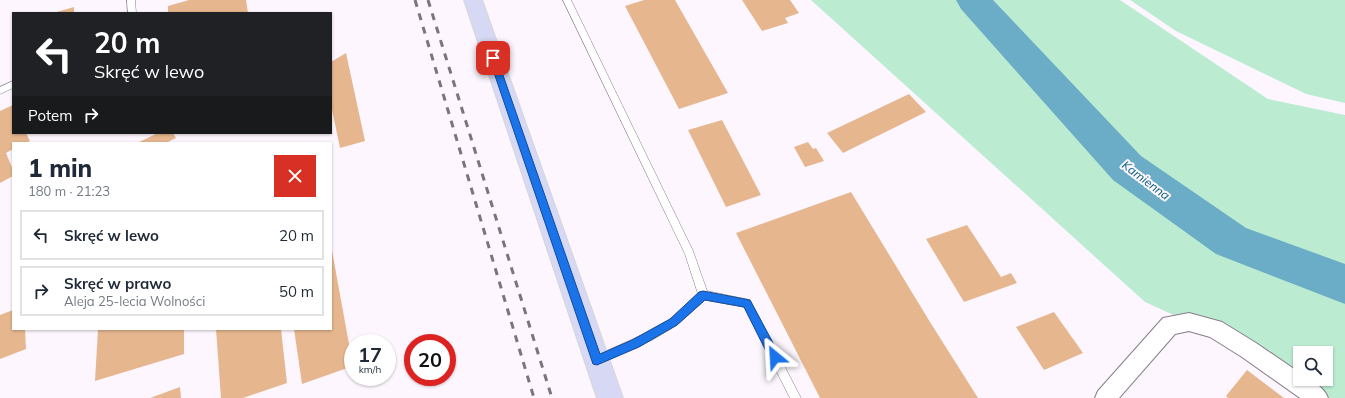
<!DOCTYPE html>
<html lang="pl">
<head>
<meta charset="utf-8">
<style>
  :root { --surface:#fff; --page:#f6f6f7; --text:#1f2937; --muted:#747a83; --line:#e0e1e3 }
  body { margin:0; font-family:Mulish,sans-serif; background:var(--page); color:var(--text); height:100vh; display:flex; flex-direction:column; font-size:15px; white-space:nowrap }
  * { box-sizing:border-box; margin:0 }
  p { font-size:13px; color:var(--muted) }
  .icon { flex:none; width:22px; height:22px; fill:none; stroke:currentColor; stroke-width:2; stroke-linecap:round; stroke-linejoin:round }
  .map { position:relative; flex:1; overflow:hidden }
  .sheet { position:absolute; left:12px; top:142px; width:320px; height:188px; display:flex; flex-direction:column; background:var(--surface); border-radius:0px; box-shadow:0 1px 3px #0004 }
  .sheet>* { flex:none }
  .top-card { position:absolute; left:12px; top:12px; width:320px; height:122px; border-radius:0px; box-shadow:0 1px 3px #0004; background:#202124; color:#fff; overflow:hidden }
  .controls { position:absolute; left:1293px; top:346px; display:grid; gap:8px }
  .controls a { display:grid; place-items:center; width:40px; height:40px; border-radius:0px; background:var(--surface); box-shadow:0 1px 3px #0004; font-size:20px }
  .speed { position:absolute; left:344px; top:334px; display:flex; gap:8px; font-size:20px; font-weight:700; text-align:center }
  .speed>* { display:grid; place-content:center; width:52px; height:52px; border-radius:50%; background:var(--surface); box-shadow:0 1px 3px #0004; line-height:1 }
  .speed small { font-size:10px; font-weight:400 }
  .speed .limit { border:6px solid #d22; background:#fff; color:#111 }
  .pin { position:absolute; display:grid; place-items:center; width:34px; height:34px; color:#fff; margin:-17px; border-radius:8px; box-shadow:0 2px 6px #0006 }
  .me { position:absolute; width:44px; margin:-22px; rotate:333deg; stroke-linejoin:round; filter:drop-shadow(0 0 3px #0008) }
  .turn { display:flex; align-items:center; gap:14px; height:84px; padding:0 16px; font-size:18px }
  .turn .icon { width:52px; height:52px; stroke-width:2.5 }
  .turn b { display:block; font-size:28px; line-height:34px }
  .then { display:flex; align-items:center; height:38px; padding:0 16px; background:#0003; gap:8px; font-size:15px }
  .round { display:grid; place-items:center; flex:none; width:42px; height:42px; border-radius:0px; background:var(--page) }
  .overview { display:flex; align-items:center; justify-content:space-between; height:68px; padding:0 16px }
  h1 { font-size:24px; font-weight:800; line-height:30px }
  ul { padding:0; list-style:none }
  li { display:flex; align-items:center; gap:12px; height:50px; margin:0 8px 6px; padding:0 8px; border:2px solid var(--line); border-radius:0px }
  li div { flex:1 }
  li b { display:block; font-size:15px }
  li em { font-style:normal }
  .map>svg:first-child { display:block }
</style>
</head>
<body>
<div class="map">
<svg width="1345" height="398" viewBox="0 0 1345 398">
  <rect width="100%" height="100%" fill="#fdf6fe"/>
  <path fill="#bbecd2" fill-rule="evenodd" d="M811 0H1120L1268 99 1345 115V398H1318L1189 322 1145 302ZM1300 353H1326V379H1300Z
    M1130 0H1345V103L1306 94 1176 31Z"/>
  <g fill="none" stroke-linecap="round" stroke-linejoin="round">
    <path fill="#6bacc6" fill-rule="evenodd" d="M956 0H993L1141 156 1246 228 1345 264V304L1216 254 1113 180 961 9Z"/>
  </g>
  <path fill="#e6b68f" d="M189 0H246L248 13H168V6Z
    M644 0H675L728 93 679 109 625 6Z
    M742 0H790L799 13 785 18 788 23 762 31Z
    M74 7V13H53Z
    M346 53 365 141 340 148 331 105V62Z
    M909 94 926 112 843 153 827 133Z
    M13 105V133H26L30 141 26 143H13V149L6 153 13 170V176L0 183V111Z
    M722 120 761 195 726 207 688 130Z
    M158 133 162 134 173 133 176 138 166 143H137Z
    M808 142 813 149 816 148 824 161 805 167 794 147Z
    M851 192 930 322 978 398H820L736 233Z
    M967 225 1001 277 1011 273 1017 283 964 302 926 239Z
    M331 245 353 366 302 384 294 329H331Z
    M13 310V329H25L26 349 0 359V315Z
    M1054 312 1083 353 1044 370 1016 327Z
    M98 329H184V354L95 381Z
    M216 329H281L287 383 243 398H221Z
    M1247 370 1284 398H1228L1226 396Z
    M180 387 181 398H150Z"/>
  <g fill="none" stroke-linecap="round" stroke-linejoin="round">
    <g stroke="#887d8a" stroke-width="1">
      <path id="lane" d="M127 0H135L136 13H128Z
        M563 0H571L693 251 707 291 750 300 801 398H790L744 307 705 300 677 325 652 340 597 365 593 363 592 360 593 357 644 334 671 319 698 294 685 254Z
        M13 81V88L0 94V87Z"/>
    </g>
    <g stroke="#887d8a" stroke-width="2">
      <path id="street" d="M1189 313 1222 322 1256 343 1300 373V379C1312 379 1324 387 1328 398H1300L1242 357 1210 337 1189 331 1175 334 1119 398H1095L1098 391 1163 318Z"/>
    </g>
    <g stroke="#d7d6d7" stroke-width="2">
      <path id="primary" d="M464 0H482L623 398H597Z"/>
    </g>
    <use href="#lane" fill="#fff" fill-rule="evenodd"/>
    <use href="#street" fill="#fff" fill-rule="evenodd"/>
    <use href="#primary" fill="#d7d9f4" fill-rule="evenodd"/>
    <path stroke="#7a757c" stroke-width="3" stroke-dasharray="7 7" stroke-linecap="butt" d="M415 0 534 398
      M428 0 552 398"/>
  </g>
  <path fill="#1a73e8" stroke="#114b97" d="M493 55 497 58 600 354 632 340 670 319 699 292 703 291 750 300 779 354 780 357 779 361 775 362 771 361 744 307 705 300 677 325 639 347 597 365 593 364 489 58Z"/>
  <g text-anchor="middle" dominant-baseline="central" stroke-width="4" stroke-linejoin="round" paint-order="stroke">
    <g font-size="12" font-style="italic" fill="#03607a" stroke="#fdf6fe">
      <text transform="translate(1146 180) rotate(37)">Kamienna</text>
    </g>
  </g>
</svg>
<div class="controls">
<a><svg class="icon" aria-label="search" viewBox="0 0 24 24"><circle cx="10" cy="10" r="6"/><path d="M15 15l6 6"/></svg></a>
</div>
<div class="speed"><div>17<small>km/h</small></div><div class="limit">20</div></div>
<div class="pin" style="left:493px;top:58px;background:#d93025"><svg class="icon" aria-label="arrive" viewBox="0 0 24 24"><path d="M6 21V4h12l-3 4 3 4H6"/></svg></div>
<svg class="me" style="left:775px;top:357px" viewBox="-20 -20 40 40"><path d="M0-17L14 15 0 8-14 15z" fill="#1a73e8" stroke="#fff" stroke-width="4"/></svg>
<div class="top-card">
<div class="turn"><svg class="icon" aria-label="left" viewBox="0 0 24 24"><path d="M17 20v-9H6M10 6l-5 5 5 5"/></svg><div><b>20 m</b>Skręć w lewo</div></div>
<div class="then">Potem<svg class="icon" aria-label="right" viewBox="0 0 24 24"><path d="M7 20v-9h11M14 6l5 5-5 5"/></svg></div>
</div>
<section class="sheet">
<div class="overview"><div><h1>1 min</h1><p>180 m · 21:23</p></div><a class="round" style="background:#d93025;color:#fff"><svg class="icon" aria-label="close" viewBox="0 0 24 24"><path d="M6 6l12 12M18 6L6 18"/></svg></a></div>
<ul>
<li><svg class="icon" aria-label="left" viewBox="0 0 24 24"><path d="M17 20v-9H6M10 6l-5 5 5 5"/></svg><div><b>Skręć w lewo</b></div><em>20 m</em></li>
<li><svg class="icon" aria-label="right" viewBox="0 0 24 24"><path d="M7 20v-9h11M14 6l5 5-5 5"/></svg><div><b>Skręć w prawo</b><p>Aleja 25-lecia Wolności</p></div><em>50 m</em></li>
</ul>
</section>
</div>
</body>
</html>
